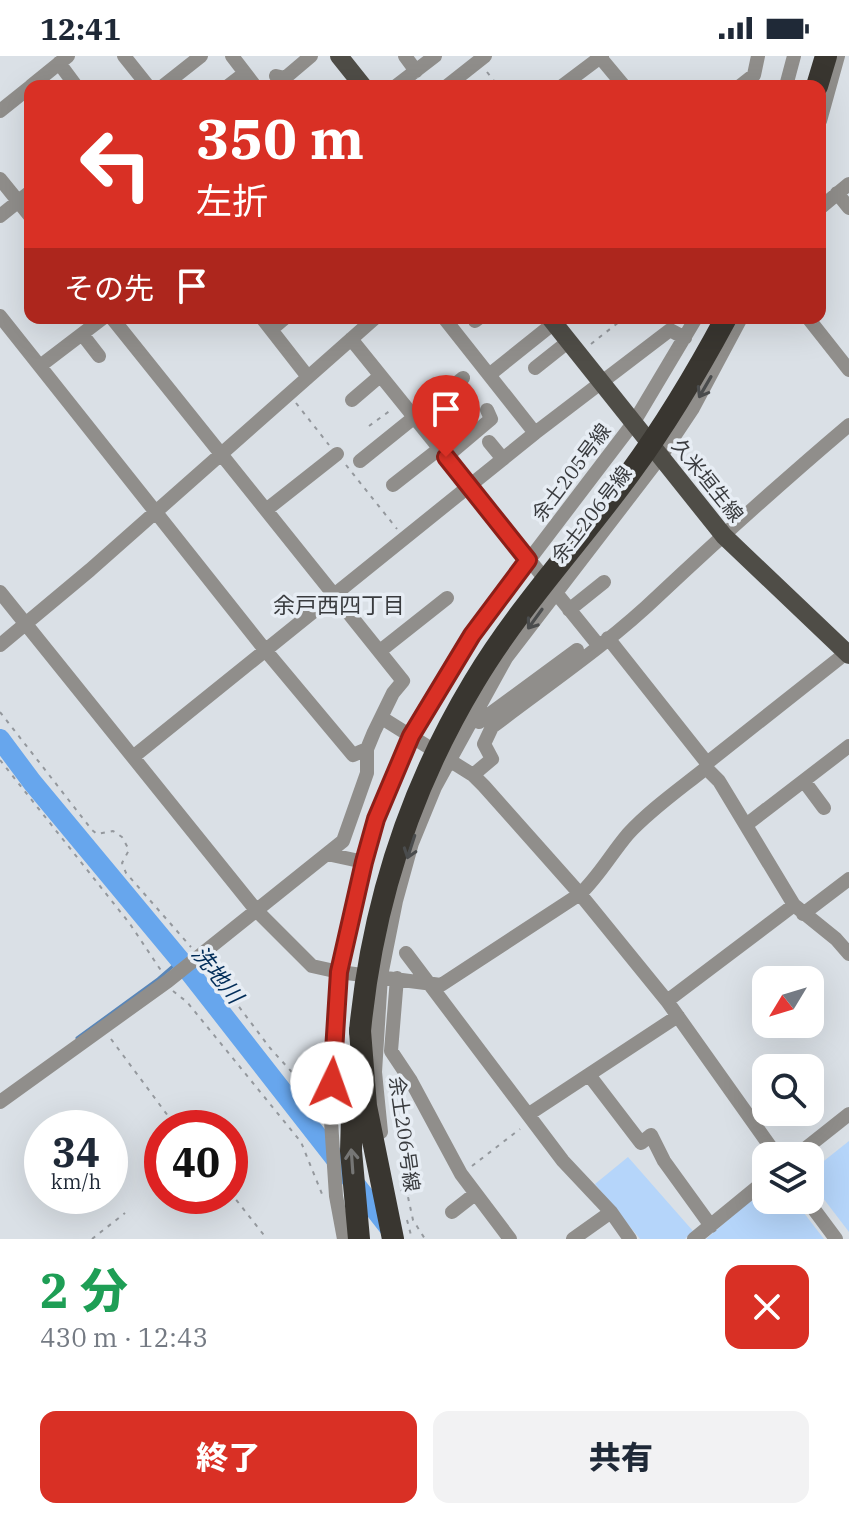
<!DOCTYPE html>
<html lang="ja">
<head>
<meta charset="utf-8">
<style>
  :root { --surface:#fff; --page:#f2f2f3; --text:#1f2937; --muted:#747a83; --accent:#d93025 }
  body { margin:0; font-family:"IBM Plex Serif","Noto Sans JP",serif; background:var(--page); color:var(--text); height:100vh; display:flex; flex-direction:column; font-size:30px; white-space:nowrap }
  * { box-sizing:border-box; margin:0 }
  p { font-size:26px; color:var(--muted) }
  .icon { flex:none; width:44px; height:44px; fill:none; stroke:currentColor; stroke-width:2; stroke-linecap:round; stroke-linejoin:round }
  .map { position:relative; height:1183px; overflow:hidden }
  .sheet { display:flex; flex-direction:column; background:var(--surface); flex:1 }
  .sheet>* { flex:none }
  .banner { position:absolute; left:24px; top:24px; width:802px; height:244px; border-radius:16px; box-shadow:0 8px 32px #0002; background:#d93025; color:#fff; overflow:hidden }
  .needle { width:52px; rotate:232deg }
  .fabs { position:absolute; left:752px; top:910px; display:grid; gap:16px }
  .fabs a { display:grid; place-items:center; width:72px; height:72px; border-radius:16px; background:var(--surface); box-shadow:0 8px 32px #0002; font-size:40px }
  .speed { position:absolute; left:24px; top:1054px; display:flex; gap:16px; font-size:40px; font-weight:700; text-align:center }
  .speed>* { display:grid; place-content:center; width:104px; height:104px; border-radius:50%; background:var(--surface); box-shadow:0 8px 32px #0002; line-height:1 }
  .speed small { font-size:20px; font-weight:400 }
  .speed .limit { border:12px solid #d22; background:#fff; color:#111 }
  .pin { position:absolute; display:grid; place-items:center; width:68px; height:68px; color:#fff; margin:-82px -34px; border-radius:50% 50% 50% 0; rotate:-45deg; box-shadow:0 0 8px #0007 }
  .pin .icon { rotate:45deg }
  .me { position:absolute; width:88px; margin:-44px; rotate:3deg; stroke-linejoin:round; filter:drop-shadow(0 0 6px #0008) }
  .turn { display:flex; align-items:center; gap:28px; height:168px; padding:0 40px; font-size:36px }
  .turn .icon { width:104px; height:104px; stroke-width:2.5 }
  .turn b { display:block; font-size:56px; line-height:68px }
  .then { display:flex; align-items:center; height:76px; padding:0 40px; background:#0003; gap:16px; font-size:30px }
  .round { display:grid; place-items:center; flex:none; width:84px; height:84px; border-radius:16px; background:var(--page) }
  .head { display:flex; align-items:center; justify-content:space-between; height:136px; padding:0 40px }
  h1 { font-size:48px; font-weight:800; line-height:60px; color:#1e9e55 }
  .primary-button { display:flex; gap:16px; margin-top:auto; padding:16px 40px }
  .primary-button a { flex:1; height:92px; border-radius:16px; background:var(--accent); color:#fff; font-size:32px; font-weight:800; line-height:92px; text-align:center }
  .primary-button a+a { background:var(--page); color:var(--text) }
  .status { display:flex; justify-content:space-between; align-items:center; height:56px; padding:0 40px; background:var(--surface); direction:ltr }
  .status svg { height:22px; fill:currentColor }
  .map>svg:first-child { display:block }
</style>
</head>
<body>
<div class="status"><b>12:41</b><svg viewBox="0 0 49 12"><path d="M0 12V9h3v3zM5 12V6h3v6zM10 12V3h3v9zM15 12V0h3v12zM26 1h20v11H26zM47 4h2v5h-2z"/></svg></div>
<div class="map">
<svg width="849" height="1183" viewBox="0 0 849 1183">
  <rect width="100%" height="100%" fill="#dae0e6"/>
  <path fill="#b5d5fa" d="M849 1085V1176L810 1125V1116Z
    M628 1101 693 1175 685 1183H640L595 1128Z
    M766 1131V1144H794L824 1183H706Z"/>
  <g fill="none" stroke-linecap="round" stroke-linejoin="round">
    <path stroke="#5986b8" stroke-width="3" d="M77 982 158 923 180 904"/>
    <path stroke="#67a6ed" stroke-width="20" d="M0 683 32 726 180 904 391 1174"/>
    <path stroke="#94989d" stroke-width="2" stroke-dasharray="4 6" stroke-linecap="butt" d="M487 16 498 30
      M820 94 826 76
      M591 288 624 262
      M296 347 329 389
      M369 370 391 354
      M346 409 397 473
      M0 656 92 774 97 778 113 775 122 781 129 794 122 807 126 817 191 891
      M0 704 130 868 162 916
      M209 911 270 992 318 1045
      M173 935 187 946 301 1086 322 1138 325 1139
      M111 983 177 1072
      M472 1110 520 1073
      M401 1134 408 1141 413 1164 425 1183
      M230 1136 267 1183
      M407 1164 412 1183
      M92 1183 125 1157"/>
    <path stroke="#908e8b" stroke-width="14" d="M124 0 148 30
      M232 0 255 30
      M405 0 416 15
      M599 0 624 30
      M59 7 76 30
      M276 20 285 22 311 0
      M31 30 68 0
      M163 30 201 0
      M228 30 245 17
      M396 30 435 0
      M447 30 485 0
      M562 30 602 0
      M740 30 754 19 758 0
      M786 30 794 0
      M0 55 30 31
      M820 65 838 0
      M0 123 30 160
      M837 137 849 152
      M820 152 849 128
      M0 160 30 136
      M0 260 266 595 353 699 367 693
      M262 262 308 321
      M444 262 535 377
      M808 262 849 314
      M475 265 479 262
      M272 273 285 262
      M82 278 99 300
      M351 283 599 590
      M40 310 103 262
      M535 312 569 285
      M489 319 554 267
      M352 344 380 320
      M489 386 503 403
      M446 401 491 363 487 354
      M360 405 463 322
      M393 429 439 393
      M266 454 337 398
      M0 536 256 854 312 910 339 916 441 929 580 838C599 820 611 798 628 778 651 753 680 733 706 712L707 707 841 601 849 598
      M569 554 604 526
      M608 582 707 707
      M0 589 90 514 375 262
      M380 595 447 542
      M382 662 473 719 484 730 580 838 667 945 777 1100
      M479 666 577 594
      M133 701 535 377 670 274 685 282
      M706 712 719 725 794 849 836 883 849 898
      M473 719 492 703 484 688 492 671C548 628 608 588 659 539 721 481 784 424 849 369
      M804 725 824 752
      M746 769 849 690
      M327 798 364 806
      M803 858 849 823
      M406 897 563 1105 611 1156 630 1183
      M397 922 391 995 411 1025 461 1118 510 1183
      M667 945 794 849
      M589 1019 641 1087 651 1079 664 1105 711 1170
      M0 1046 168 925 343 785 367 717V693L374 676 393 637 403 625 112 262
      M529 1058 678 960
      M381 1076 375 1016 381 920 396 845 412 787 435 731 506 602 661 400 693 352 741 262
      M796 1100 849 1058
      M807 1144 836 1183
      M452 1156 475 1138
      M344 1183 336 1140 331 1065 339 916 364 806 376 763 411 680 472 579 634 366 696 262
      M573 1183 611 1156
      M694 1183 766 1124"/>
    <path stroke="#4f4d47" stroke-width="18" d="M339 0 363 30
      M550 262 724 480 849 599"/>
    <path stroke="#393630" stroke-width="22" d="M817 30 826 0
      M360 975 366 1050 393 1183
      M353 1025 351 1095 359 1183"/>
    <path stroke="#393630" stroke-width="22" d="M360 975C372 850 409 734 474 626 518 552 579 487 630 417 666 368 697 316 726 262"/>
  </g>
  <defs><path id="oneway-shaft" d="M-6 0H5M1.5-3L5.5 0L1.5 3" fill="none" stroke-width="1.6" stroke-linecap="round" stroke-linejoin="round" transform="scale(2)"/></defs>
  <g stroke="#4a4c4d">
    <use href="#oneway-shaft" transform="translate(705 331) rotate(120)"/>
    <use href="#oneway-shaft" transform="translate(535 563) rotate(126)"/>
    <use href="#oneway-shaft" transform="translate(411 791) rotate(108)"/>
  </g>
  <use stroke="#767675" href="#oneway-shaft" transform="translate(352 1105) rotate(-94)"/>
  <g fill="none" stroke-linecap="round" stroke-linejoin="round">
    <g stroke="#8d1f18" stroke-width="20">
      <path id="route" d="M332 1027 339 916 364 806 376 763 411 680 472 579 528 504 446 401"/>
    </g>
    <use href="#route" stroke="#d93025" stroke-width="14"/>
  </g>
  <g text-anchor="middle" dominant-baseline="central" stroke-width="7" stroke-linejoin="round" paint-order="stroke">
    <g font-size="20" fill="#393b3e" stroke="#e7edf4">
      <text transform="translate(571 416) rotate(-53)">余土205号線</text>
      <text transform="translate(708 424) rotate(51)">久米垣生線</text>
      <text transform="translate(591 458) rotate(-52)">余土206号線</text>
      <text transform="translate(405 1078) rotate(82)">余土206号線</text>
    </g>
    <g font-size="22" fill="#393b3e" stroke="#e7edf4">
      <text x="339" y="548">余戸西四丁目</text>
    </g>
    <g font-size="22" font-style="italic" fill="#002c58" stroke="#e7edf4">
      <text transform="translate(218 918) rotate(51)">洗地川</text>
    </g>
  </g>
</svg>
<div class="fabs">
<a><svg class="needle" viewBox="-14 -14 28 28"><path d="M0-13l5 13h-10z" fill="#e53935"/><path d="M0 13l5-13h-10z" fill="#747a83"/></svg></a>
<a><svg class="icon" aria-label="search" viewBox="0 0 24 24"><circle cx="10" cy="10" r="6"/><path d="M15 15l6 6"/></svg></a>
<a><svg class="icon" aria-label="layers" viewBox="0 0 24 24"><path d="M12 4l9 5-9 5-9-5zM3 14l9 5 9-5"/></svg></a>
</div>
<div class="speed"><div>34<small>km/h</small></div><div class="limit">40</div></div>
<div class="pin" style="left:446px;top:401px;background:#d93025"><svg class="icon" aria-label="arrive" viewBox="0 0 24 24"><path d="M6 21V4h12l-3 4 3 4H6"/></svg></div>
<svg class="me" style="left:332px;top:1027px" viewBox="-20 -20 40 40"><circle r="19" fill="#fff"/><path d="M0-13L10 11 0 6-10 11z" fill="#d93025"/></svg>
<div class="banner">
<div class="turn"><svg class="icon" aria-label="left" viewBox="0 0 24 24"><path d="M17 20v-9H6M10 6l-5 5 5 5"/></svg><div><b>350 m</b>左折</div></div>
<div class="then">その先<svg class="icon" aria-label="arrive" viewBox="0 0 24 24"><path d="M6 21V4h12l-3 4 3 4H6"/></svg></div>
</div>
</div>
<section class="sheet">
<div class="head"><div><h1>2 分</h1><p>430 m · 12:43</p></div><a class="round" style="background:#d93025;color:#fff"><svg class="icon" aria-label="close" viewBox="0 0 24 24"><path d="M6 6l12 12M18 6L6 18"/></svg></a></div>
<div class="primary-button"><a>終了</a><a>共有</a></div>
</section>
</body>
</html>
